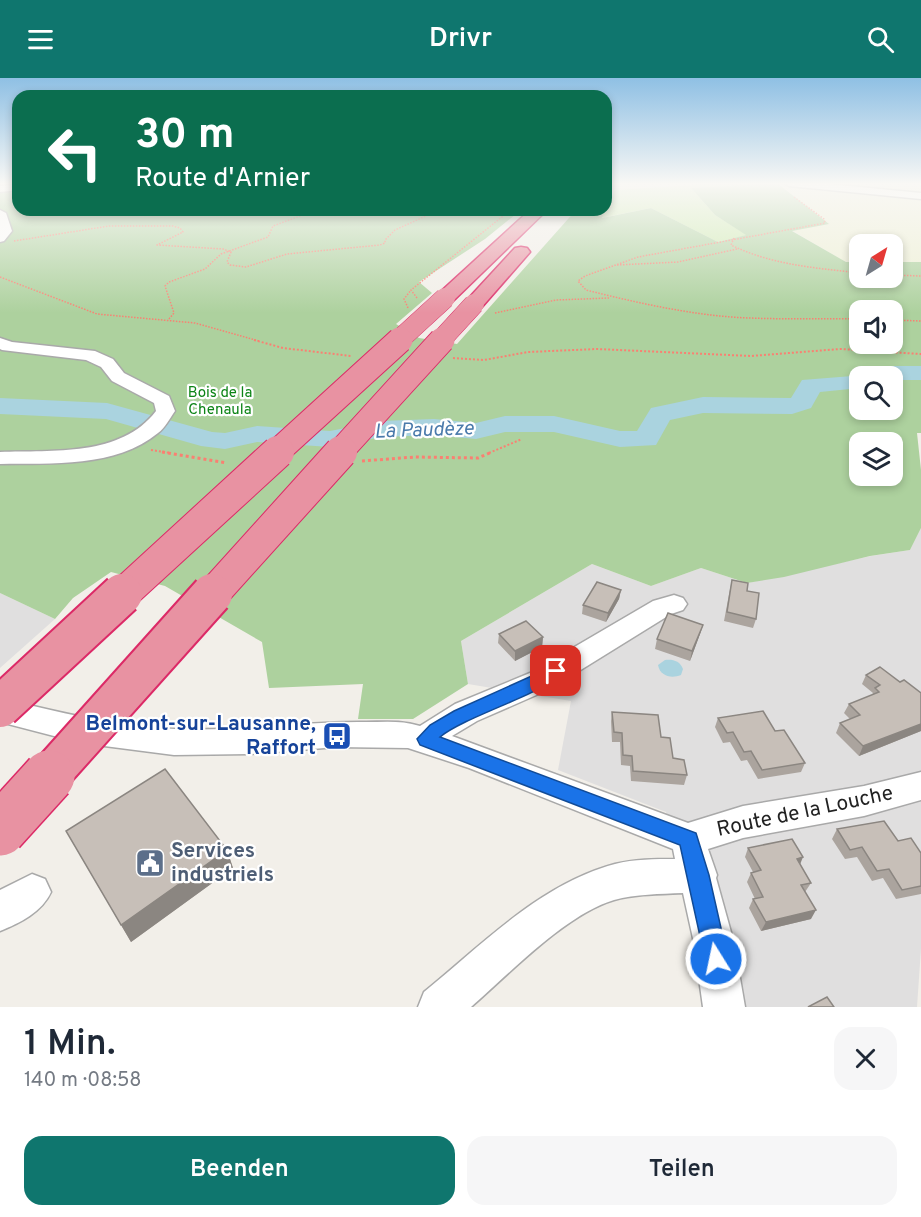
<!DOCTYPE html>
<html lang="de">
<head>
<meta charset="utf-8">
<style>
  :root { --surface:#fff; --page:#f6f6f7; --text:#1f2937; --muted:#747a83; --accent:#0f766e }
  body { margin:0; font-family:Overpass,sans-serif; background:var(--page); color:var(--text); height:100vh; display:flex; flex-direction:column; font-size:22px; white-space:nowrap }
  * { box-sizing:border-box; margin:0 }
  p { font-size:20px; color:var(--muted) }
  .icon { flex:none; width:33px; height:33px; fill:none; stroke:currentColor; stroke-width:2; stroke-linecap:round; stroke-linejoin:round }
  .map { position:relative; height:929px; overflow:hidden }
  .sheet { display:flex; flex-direction:column; background:var(--surface); flex:1 }
  .sheet>* { flex:none }
  .hud { position:absolute; left:12px; top:12px; width:600px; height:126px; border-radius:18px; box-shadow:0 3px 9px #0003; background:#0b6e4f; color:#fff; overflow:hidden }
  .needle { width:39px; rotate:37deg }
  .controls { position:absolute; left:849px; top:156px; display:grid; gap:12px }
  .controls a { display:grid; place-items:center; width:54px; height:54px; border-radius:12px; background:var(--surface); box-shadow:0 3px 9px #0003; font-size:30px }
  .pin { position:absolute; display:grid; place-items:center; width:51px; height:51px; color:#fff; margin:-26px; border-radius:12px; box-shadow:0 3px 9px #0006 }
  .me { position:absolute; width:66px; margin:-33px; rotate:350deg; stroke-linejoin:round; filter:drop-shadow(0 0 4px #0008) }
  .turn { display:flex; align-items:center; gap:21px; height:126px; padding:0 24px; font-size:27px }
  .turn .icon { width:78px; height:78px; stroke-width:2.5 }
  .turn b { display:block; font-size:42px; line-height:51px }
  .round { display:grid; place-items:center; flex:none; width:63px; height:63px; border-radius:18px; background:var(--page) }
  .head { display:flex; align-items:center; justify-content:space-between; height:102px; padding:0 24px }
  h1 { font-size:36px; font-weight:600; line-height:45px }
  .action { display:flex; gap:12px; margin-top:auto; padding:12px 24px }
  .action a { flex:1; height:69px; border-radius:18px; background:var(--accent); color:#fff; font-size:24px; font-weight:600; line-height:69px; text-align:center }
  .action a+a { background:var(--page); color:var(--text) }
  header { display:flex; justify-content:space-between; align-items:center; height:78px; padding:0 24px; background:var(--accent); color:#fff; font-size:27px; font-weight:600 }
  .map>svg:first-child { display:block }
</style>
</head>
<body>
<header><svg class="icon" aria-label="menu" viewBox="0 0 24 24"><path d="M4 6h16M4 12h16M4 18h16"/></svg>Drivr<svg class="icon" aria-label="search" viewBox="0 0 24 24"><circle cx="10" cy="10" r="6"/><path d="M15 15l6 6"/></svg></header>
<div class="map">
<svg width="921" height="929" viewBox="0 0 921 929">
  <rect width="100%" height="100%" fill="#f2efe9"/>
  <path fill="#e0dfdf" d="M921 450V871L917 929H727L666 734 558 692 571 623 468 606 461 563 592 486 651 508 701 490 747 505 871 478 910 472Z
    M0 515 55 541 0 590Z"/>
  <path fill="#eef0d5" d="M622 105H693L697 107 615 112Z
    M777 105 921 119V184H893L892 166H860L859 184H846L791 152 828 146Z
    M802 105H921V116L854 110Z"/>
  <path fill="#cdebb0" d="M693 105H769L691 110 715 137 747 157 718 164 651 130 601 140 615 112 695 107Z"/>
  <path fill="#add19e" fill-rule="evenodd" d="M0 105H18V132H501L508 135 511 132H521L485 161 419 204 432 215 396 246 419 260 457 266 576 132H605L602 140 651 130 718 164 746 157 715 137 691 110 777 105 829 146 792 153 846 184H859L860 200H892L893 184H921V355H917L921 392V450L910 472 870 478 784 499 747 505 701 490 651 508 592 486 461 563 468 606 413 641H358L363 606 269 610 262 564 165 508 111 494 73 520 55 541 0 515ZM860 232H892V266H860ZM860 298H892V332H860ZM860 364H892V398H860Z"/>
  <path fill="#aad3df" d="M665 582C673 581 680 583 683 591L681 597C671 601 660 598 658 587Z"/>
  <g fill="none" stroke-linecap="round" stroke-linejoin="round">
    <path fill="#aad3df" fill-rule="evenodd" d="M882 288H921V302H892V298H860V310L820 314 811 330 792 336 703 335 670 342 656 367 620 369 554 354H505L476 361 434 357 381 359 330 369 257 364 225 371 201 368 106 341 0 336V320L107 325 212 354 225 355 257 348 330 353 381 343 434 341 476 345 505 338H554L620 353H637L651 330 703 319 791 320 802 302 865 297 867 293Z"/>
    <g stroke="#a9a9a9" stroke-width="3">
      <path id="minor" d="M784 105H819L921 115V121L789 108Z
        M18 106V112L0 114V108Z
        M0 132 6 135 12 153 4 163 0 164Z
        M0 260 12 264 95 273 113 281 124 295 169 318 175 333C170 340 165 350 158 355 116 390 51 385 0 386V374C53 372 121 379 156 333L154 325 112 303 101 289 86 282 2 272 0 271Z
        M674 517 683 520 687 526 683 532 671 536 550 611 477 643 452 658 688 745 743 728 864 708 921 694V722L864 738 743 760 708 771 717 797 716 800 734 865 745 929H703L694 865 683 815C660 816 636 816 614 822 566 836 509 896 471 929H418L424 914C482 867 540 806 615 786 634 781 655 781 675 781L673 771 469 690 408 670 337 669 250 676 174 677 81 665 0 644V620C57 634 115 648 175 651 238 654 302 643 366 644 384 644 402 642 420 648L455 626 530 595 653 523Z
        M32 796 45 801 51 814C42 834 20 845 0 853V812Z"/>
    </g>
    <g stroke="#dc2a67" stroke-width="3">
      <path id="highway" d="M530 132H547L452 224H438L435 220 438 216Z
        M521 169 527 170 530 174 481 230H467L464 226 467 222 515 170Z"/>
    </g>
    <path stroke="#fa8072" stroke-width="1.5" stroke-dasharray="1.5 1.5" stroke-linecap="butt" d="M794 119 824 141 825 145 638 179 585 198 578 203 586 212C634 224 682 235 731 239 774 242 817 240 860 241
      M734 160 731 167C772 187 816 190 860 195
      M14 163 109 148H173L180 150 183 154 157 167 223 171 231 174 227 184 230 187 246 189 287 176 380 167 385 165V162L395 152 439 132
      M617 187 678 184 737 171
      M892 197 921 198
      M0 199 97 236 195 245 259 263
      M417 220 411 212 508 134 504 132
      M408 230 404 221 411 212
      M495 235 556 222 609 220
      M169 241 174 235 165 208 169 204 205 191 221 176 268 159 273 148 300 138 301 136 295 132
      M892 242 921 243"/>
    <path stroke="#fa8072" stroke-width="2" stroke-dasharray="2 2" stroke-linecap="butt" d="M254 262 283 270 351 278
      M453 280 484 282 528 274 597 271 751 278 840 271 921 276
      M151 372 171 375
      M489 375 522 361"/>
    <path stroke="#fa8072" stroke-width="3" stroke-dasharray="3 3" stroke-linecap="butt" d="M162 374 227 385
      M362 383 415 379 478 380 492 374"/>
    <use href="#minor" fill="#fff" fill-rule="evenodd"/>
    <use href="#highway" fill="#e892a2" fill-rule="evenodd"/>
    <g stroke="#dc2a67" stroke-width="21" stroke-linecap="butt">
      <path id="highway-bridge-far4" d="M398 263 445 220
        M440 263 474 226"/>
    </g>
    <g stroke="#dc2a67" stroke-width="27" stroke-linecap="butt">
      <path id="highway-bridge-far3" d="M276 375 400 262
        M339 375 442 262"/>
    </g>
    <g stroke="#dc2a67" stroke-width="34" stroke-linecap="butt">
      <path id="highway-bridge-far2" d="M121 518 278 374
        M211 518 341 374"/>
    </g>
    <g stroke="#dc2a67" stroke-width="44" stroke-linecap="butt">
      <path id="highway-bridge-far1" d="M0 629 122 516
        M48 699 212 516"/>
    </g>
    <g stroke="#dc2a67" stroke-width="54" stroke-linecap="butt">
      <path id="highway-bridge" d="M0 752 49 698"/>
    </g>
    <use href="#highway-bridge-far4" stroke="#e892a2" stroke-width="20"/>
    <use href="#highway-bridge-far3" stroke="#e892a2" stroke-width="25"/>
    <use href="#highway-bridge-far2" stroke="#e892a2" stroke-width="32"/>
    <use href="#highway-bridge-far1" stroke="#e892a2" stroke-width="40"/>
    <use href="#highway-bridge" stroke="#e892a2" stroke-width="51"/>
  </g>
  <path fill="#aba49e" d="M732 502 747 513 756 541 753 550 724 543 730 511Z
    M621 512 619 521 606 544 582 536 583 527Z
    M703 547 700 556 690 583 655 571 657 561Z
    M499 556 543 559 542 569 515 583 498 565Z
    M866 597 900 604 921 615V653L859 678 836 655 840 645 850 641 844 635 849 626 872 617 873 615 862 606Z
    M612 634 661 659 673 680 687 697 684 707 631 703 630 688 621 687 620 664H612L611 643Z
    M718 640 775 653 805 685 801 694 758 701 747 682 741 683 730 664 723 665 715 649Z
    M837 751 898 763 921 775V816L896 821 883 800 872 803 857 779 845 781 832 761Z
    M66 753 227 772 233 790 131 864Z
    M748 770 800 786 811 805 805 814 811 841 761 853 749 830 753 821H755L747 804 751 795 753 794 745 779Z"/>
  <path fill="#8b8681" d="M621 512 619 521 606 544 608 535Z
    M703 547 700 556 690 583 692 573Z
    M543 559 542 569 515 583V573Z
    M921 646V653L859 678 863 668Z
    M227 772 233 790 131 864 121 847Z
    M803 779 799 789 797 781Z
    M816 832 811 841 761 853 766 844Z"/>
  <path fill="#c7bfb8" stroke="#8b8681" stroke-width="1.5" d="M732 502 748 505 747 513 759 515 756 541 727 534Z
    M597 504 621 512 608 535 583 527Z
    M668 535 703 547 692 573 657 561Z
    M526 543 543 559 515 573 499 556Z
    M880 589 900 604 904 602 921 615V646L863 668 840 645 860 637 849 626 879 614 875 610 880 607 866 597Z
    M763 633 775 653 784 652 805 685 762 692 751 673 744 674 733 654 727 655 718 640Z
    M612 634 658 637 661 659 670 660 673 680 684 682 687 697 633 693 632 678 623 677 622 655 614 654Z
    M165 691 227 772 121 847 66 753Z
    M884 743 898 763 911 760 921 775V808L902 812 889 791 877 793 862 769 850 772 837 751Z
    M792 761 803 779 797 781 811 805 801 807 816 832 766 844 753 821 763 819 751 795 761 792 748 770Z
    M827 919 834 929H808Z"/>
  <linearGradient id="sky" x2="0" y2="1"><stop stop-color="#8fc0e4"/><stop offset="0.45" stop-color="#f9f8f5"/><stop offset="1" stop-color="#f9f8f5" stop-opacity="0"/></linearGradient>
  <rect width="921" height="235" fill="url(#sky)"/>
  <path fill="#1a73e8" stroke="#114b97" stroke-width="1.5" d="M556 587 562 589 564 593C554 612 465 638 440 659L696 755 709 797 728 881 724 889 716 893 708 889 705 881 680 767 420 667 417 661 430 647 454 633Z"/>
  <defs>
    <g id="bus-square" transform="scale(1.5)"><rect x="-9" y="-9" width="18" height="18" rx="4" fill="#1a4fb4" stroke="#fff"/><path d="M-5-6H5V4H4V6H2V4H-2V6H-4V4H-5ZM-3.5-4V0h7V-4ZM-3.5 1.2v1.5H-2V1.2ZM2 1.2v1.5H3.5V1.2Z" fill="#fff"/></g>
    <g id="civic-square" transform="scale(1.5)"><rect x="-9" y="-9" width="18" height="18" rx="4" fill="#5c6f8a" stroke="#fff"/><path d="M-.6-6.5H3V-4.5H.6V-3L4-1V1h2V6H-6V1h2V-1L-.6-3ZM-1.2 2.5V6h2.4V2.5Z" fill="#fff"/></g>
  </defs>
  <g fill-rule="evenodd">
    <use href="#bus-square" x="337" y="658"/>
    <use href="#civic-square" x="150" y="785"/>
  </g>
  <g text-anchor="middle" dominant-baseline="central" stroke-width="4.5" stroke-linejoin="round" paint-order="stroke">
    <g font-size="15" fill="#0c8416" stroke="#fff">
      <text x="220" y="315">Bois de la<tspan x="220" dy="17">Chenaula</tspan></text>
    </g>
    <g font-size="20" font-style="italic" fill="#4a7aab" stroke="#fff">
      <text transform="translate(424 353) rotate(-2)">La Paudèze</text>
    </g>
    <g font-size="21" font-weight="bold" fill="#164399" stroke="#fff" text-anchor="end">
      <text x="316" y="646">Belmont-sur-Lausanne,<tspan x="316" dy="24">Raffort</tspan></text>
    </g>
    <g font-size="21" fill="#222" stroke="#fff">
      <text transform="translate(805 734) rotate(-12)">Route de la Louche</text>
    </g>
    <g font-size="21" font-weight="bold" fill="#4e5e75" stroke="#fff" text-anchor="start">
      <text x="171" y="773">Services<tspan x="171" dy="24">industriels</tspan></text>
    </g>
  </g>
</svg>
<div class="controls">
<a><svg class="needle" viewBox="-14 -14 28 28"><path d="M0-13l5 13h-10z" fill="#e53935"/><path d="M0 13l5-13h-10z" fill="#747a83"/></svg></a>
<a><svg class="icon" aria-label="sound" viewBox="0 0 24 24"><path d="M4 9h4l5-4v14l-5-4H4zM17 9q2 3 0 6"/></svg></a>
<a><svg class="icon" aria-label="search" viewBox="0 0 24 24"><circle cx="10" cy="10" r="6"/><path d="M15 15l6 6"/></svg></a>
<a><svg class="icon" aria-label="layers" viewBox="0 0 24 24"><path d="M12 4l9 5-9 5-9-5zM3 14l9 5 9-5"/></svg></a>
</div>
<div class="pin" style="left:556px;top:593px;background:#d93025"><svg class="icon" aria-label="arrive" viewBox="0 0 24 24"><path d="M6 21V4h12l-3 4 3 4H6"/></svg></div>
<svg class="me" style="left:716px;top:881px" viewBox="-20 -20 40 40"><circle r="17" fill="#1a73e8" stroke="#fff" stroke-width="3"/><path d="M0-11L8 9 0 5-8 9z" fill="#fff"/></svg>
<div class="hud">
<div class="turn"><svg class="icon" aria-label="left" viewBox="0 0 24 24"><path d="M17 20v-9H6M10 6l-5 5 5 5"/></svg><div><b>30 m</b>Route d'Arnier</div></div>
</div>
</div>
<section class="sheet">
<div class="head"><div><h1>1 Min.</h1><p>140 m · 08:58</p></div><a class="round"><svg class="icon" aria-label="close" viewBox="0 0 24 24"><path d="M6 6l12 12M18 6L6 18"/></svg></a></div>
<div class="action"><a>Beenden</a><a>Teilen</a></div>
</section>
</body>
</html>
